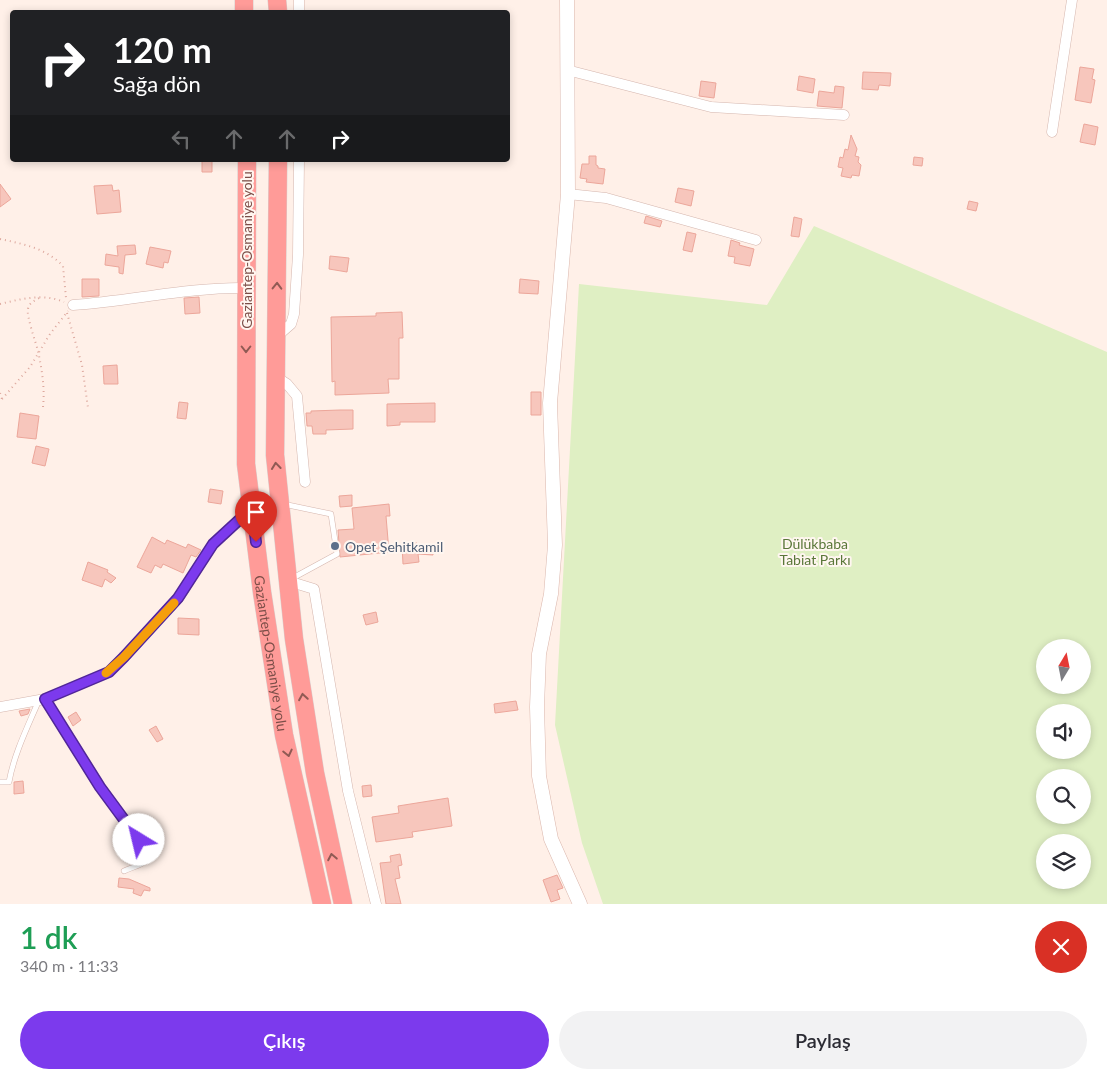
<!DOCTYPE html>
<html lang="tr">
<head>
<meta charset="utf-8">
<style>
  :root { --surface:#fff; --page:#f2f2f3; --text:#2b2b33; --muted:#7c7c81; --accent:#7c3aed }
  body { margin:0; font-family:Lato,sans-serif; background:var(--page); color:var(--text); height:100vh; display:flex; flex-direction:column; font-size:19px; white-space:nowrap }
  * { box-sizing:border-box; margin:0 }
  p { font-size:16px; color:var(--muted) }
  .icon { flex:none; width:28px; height:28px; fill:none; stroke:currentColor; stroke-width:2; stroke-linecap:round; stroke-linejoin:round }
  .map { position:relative; height:904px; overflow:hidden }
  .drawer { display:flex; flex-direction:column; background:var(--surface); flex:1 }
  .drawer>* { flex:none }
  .top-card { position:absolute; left:10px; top:10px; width:500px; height:152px; border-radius:5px; box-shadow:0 2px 8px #0003; background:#202124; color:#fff; overflow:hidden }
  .needle { width:32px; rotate:10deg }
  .controls { position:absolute; left:1036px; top:639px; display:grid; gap:10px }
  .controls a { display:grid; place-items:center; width:55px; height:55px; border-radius:50%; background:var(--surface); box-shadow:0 2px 8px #0003; font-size:25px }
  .pin { position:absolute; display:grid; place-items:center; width:42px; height:42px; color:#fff; margin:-51px -21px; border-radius:50% 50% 50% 0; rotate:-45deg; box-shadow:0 0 5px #0007 }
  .pin .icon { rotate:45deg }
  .me { position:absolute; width:55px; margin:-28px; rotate:324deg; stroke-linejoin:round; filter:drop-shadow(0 0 4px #0008) }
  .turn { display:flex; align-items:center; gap:18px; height:105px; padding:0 20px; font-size:22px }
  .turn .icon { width:65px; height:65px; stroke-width:2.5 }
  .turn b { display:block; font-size:35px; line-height:42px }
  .lanes { display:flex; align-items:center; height:48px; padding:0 20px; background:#0003; justify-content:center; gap:25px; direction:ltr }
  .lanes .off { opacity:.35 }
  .round { display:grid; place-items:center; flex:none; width:52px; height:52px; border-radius:26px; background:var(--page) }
  .head { display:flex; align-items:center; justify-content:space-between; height:85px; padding:0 20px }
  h1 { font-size:30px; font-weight:600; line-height:38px; color:#1e9e55 }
  .action { display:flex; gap:10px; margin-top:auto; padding:10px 20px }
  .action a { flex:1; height:58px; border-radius:30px; background:var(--accent); color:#fff; font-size:20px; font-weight:600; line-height:58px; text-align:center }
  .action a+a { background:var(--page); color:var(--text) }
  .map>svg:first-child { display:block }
</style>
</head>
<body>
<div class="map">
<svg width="1107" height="904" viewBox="0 0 1107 904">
  <rect width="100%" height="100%" fill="#fff0e8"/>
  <path fill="#dfefc3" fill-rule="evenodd" d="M814 226 1107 352V904H603L582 843 555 725 579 284 767 305ZM1045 648H1082V685H1045ZM1045 712H1082V750H1045ZM1045 778H1082V815H1045ZM1045 842H1082V880H1045Z"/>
  <path fill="#f7c6bc" stroke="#eca69a" d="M1080 67 1094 69 1092 79 1095 80 1091 103 1075 100Z
    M863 72 891 73 890 86 879 85 878 90 862 89Z
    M799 76 815 79 813 93 797 90Z
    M701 81 716 83 714 98 699 96Z
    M835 86 844 87 842 108 817 106 819 91 834 93Z
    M1084 124 1098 127 1095 145 1080 142Z
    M851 135 857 149 855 156 859 157 858 162 861 165 859 176 852 175 851 178 841 176 843 168 838 167 840 157 843 158 845 149 848 150Z
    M589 156H596V165L598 166V168L605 169 603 184 586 182 587 179 580 178 582 164H589Z
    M914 157 923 158 922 166 913 165Z
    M202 161H212V172H202Z
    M0 184 11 199 0 207Z
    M112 185 113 191 119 190 121 212 97 214 94 186Z
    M678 188 694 191 691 206 675 202Z
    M969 201 978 203 976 211 967 209Z
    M646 216 662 221 660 227 644 223Z
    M794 217 802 219 799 237 791 236Z
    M687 232 696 234 692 252 683 250Z
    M731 240 740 243 739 245 754 249 750 266 734 263 735 257 728 256Z
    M135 245 136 254 125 255 123 274 119 273V267L105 265 106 254 118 256 117 246Z
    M150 247 171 251 168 263 164 262 163 268 146 264Z
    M330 256 349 258 347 272 329 269Z
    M82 279H99V296L82 297Z
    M520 279 539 281 538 294 519 293Z
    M199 297 200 313 185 314 184 298Z
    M402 312 403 338H399V379H388L389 393 335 395V381L332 382 331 317 376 316V313Z
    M117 365 118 384H104L103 366Z
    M531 392H541V415H531Z
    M179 402 188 403 186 419 177 418Z
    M435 403V422H400V425L387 426V404Z
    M340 410H353V429L326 430V434H313L312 426H307L306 413H311V411Z
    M20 413 39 416 36 439 17 437Z
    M36 446 49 449 45 466 32 463Z
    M210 489 223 491 221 504 208 502Z
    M352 495V506L340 507 339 496Z
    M389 504 390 516H386L389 552 340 557 338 530 354 529 352 508Z
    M152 537 165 544 167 540 186 548 188 544 201 550 196 557 191 555 183 573 163 564 161 568 155 565 151 573 137 567Z
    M417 543V545L433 547V555L418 554 419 562 403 564 402 546Z
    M88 562 108 570 107 572 116 578 111 583 105 579 102 587 82 580Z
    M376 612 378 622 366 625 363 615Z
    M178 618 199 619V635L178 634Z
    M516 701 518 710 495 713 494 704Z
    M30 709 28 714 21 716 19 711Z
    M76 712 81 720 73 726 68 717Z
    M156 726 163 739 157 742 149 730Z
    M23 781 24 793 14 794V782Z
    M371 785 372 796 363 797 362 786Z
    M448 798 452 826 412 832 413 837 376 842 372 817 399 813 398 806Z
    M400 854 402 865 398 866 400 878 395 879 401 904H386L380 863 391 862 390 856Z
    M557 875 563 888 557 890 560 899 551 902 543 880Z
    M119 878 129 879 150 888V891L144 890 141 896 133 893 134 889 118 887Z"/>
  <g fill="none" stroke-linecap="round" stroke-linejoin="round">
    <g stroke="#d5b6ae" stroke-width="6">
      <path id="lane" d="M283 504 331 514 337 554 291 579
        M0 782H9C14 754 28 726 39 700
        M124 871C136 865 150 865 152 849L147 843 139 840"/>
    </g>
    <g stroke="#d5b6ae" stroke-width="11">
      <path id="street" d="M299 0V12
        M567 70 711 107 844 115
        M1052 132 1072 0
        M568 194 606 198 756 240
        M73 305C131 301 188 287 246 288
        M276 337 291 324 294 314 298 255 299 160
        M276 377 287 384 297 396 305 482
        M288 581 314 589 348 791 376 904
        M45 699 100 787 139 840
        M0 707 45 699 109 672 124 657 179 597 213 544 252 508"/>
    </g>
    <g stroke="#dbb7ad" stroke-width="15">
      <path id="secondary" d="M567 0 568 194 550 403 555 545 551 594 539 654 537 707 539 776 551 839 580 904"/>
    </g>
    <g stroke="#dacdcc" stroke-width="19">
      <g id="highway">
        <path d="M244 0V12"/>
        <path d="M277 0 278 12"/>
        <path id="s1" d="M247 160 246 464 262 592 284 735 322 904"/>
        <path d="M278 160 275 455 294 639 315 773 343 904"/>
      </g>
    </g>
    <path stroke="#dda89e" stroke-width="2" stroke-dasharray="1 4" stroke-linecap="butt" d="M0 239C23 244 46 248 63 266L66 298
      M39 298C34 301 29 303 28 309 26 315 36 343 38 351 42 370 45 388 43 407
      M0 304C21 299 43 293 64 302
      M67 313 82 365 88 408
      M0 393 2 399
      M2 399 30 367 50 334 68 311"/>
    <use href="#lane" stroke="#fff" stroke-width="5"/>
    <use href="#street" stroke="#fff" stroke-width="10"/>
    <use href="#secondary" stroke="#fff" stroke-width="14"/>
    <use href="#highway" stroke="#ff9b98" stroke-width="18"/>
  </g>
  <defs><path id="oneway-chevron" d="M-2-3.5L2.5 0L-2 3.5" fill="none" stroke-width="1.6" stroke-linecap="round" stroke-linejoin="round" transform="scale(1.25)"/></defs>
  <g stroke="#905a54">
    <use href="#oneway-chevron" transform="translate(277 286) rotate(-89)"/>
    <use href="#oneway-chevron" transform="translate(246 349) rotate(90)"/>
    <use href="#oneway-chevron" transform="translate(276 466) rotate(-96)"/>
    <use href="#oneway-chevron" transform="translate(303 697) rotate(-99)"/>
    <use href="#oneway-chevron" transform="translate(288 753) rotate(77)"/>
    <use href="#oneway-chevron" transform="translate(332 857) rotate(-101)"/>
  </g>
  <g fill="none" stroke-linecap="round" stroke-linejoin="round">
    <g stroke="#51269a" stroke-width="12">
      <path id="route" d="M139 840 100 787 45 699 109 672 124 657 178 598 213 544 252 508 256 542"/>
    </g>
    <use href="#route" stroke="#7c3aed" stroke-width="9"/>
    <path stroke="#f59e0b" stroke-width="9" d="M106 673 124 657 174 603"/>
  </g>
  <circle fill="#5c6f8a" stroke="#fff6f0" stroke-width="2" cx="335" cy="546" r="5"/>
  <g text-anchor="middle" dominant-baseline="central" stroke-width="4" stroke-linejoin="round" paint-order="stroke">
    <g font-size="14" fill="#7c4e48" stroke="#fff6f0">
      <text transform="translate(246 250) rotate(-90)">Gaziantep-Osmaniye yolu</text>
      <text stroke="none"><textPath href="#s1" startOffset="495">Gaziantep-Osmaniye yolu</textPath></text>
    </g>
    <g font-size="14" fill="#5a7739" stroke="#fff6f0">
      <text x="815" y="543">Dülükbaba<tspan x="815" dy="16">Tabiat Parkı</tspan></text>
    </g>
    <g font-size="14" fill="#4e5e75" stroke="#fff6f0" text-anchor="start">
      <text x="345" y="546">Opet Şehitkamil</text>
    </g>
  </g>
</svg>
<div class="controls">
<a><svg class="needle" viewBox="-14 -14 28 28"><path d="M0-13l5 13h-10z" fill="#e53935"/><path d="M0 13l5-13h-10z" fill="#7c7c81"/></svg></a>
<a><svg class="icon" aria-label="sound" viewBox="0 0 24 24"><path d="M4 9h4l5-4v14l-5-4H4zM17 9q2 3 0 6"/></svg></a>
<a><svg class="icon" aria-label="search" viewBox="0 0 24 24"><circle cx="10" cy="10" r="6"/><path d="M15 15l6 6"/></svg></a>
<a><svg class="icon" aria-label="layers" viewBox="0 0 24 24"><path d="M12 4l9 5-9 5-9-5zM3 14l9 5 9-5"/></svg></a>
</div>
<div class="pin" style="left:256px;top:542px;background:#d93025"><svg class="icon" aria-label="arrive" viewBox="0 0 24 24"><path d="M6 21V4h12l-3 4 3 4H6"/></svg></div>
<svg class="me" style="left:139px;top:840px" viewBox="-20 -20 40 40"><circle r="19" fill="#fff"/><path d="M0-13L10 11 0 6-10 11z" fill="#7c3aed"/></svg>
<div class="top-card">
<div class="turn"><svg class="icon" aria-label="right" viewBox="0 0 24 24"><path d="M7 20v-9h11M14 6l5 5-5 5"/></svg><div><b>120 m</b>Sağa dön</div></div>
<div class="lanes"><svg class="icon off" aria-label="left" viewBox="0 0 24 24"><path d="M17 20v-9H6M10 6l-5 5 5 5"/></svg><svg class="icon off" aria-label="ahead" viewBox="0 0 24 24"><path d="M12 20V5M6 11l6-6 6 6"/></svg><svg class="icon off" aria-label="ahead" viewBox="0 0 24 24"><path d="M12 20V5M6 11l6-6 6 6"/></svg><svg class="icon" aria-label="right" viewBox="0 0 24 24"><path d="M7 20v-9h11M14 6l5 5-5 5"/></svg></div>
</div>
</div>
<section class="drawer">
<div class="head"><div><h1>1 dk</h1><p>340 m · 11:33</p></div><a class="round" style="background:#d93025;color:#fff"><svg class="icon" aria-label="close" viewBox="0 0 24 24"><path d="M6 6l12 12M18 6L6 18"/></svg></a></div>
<div class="action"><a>Çıkış</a><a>Paylaş</a></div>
</section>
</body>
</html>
